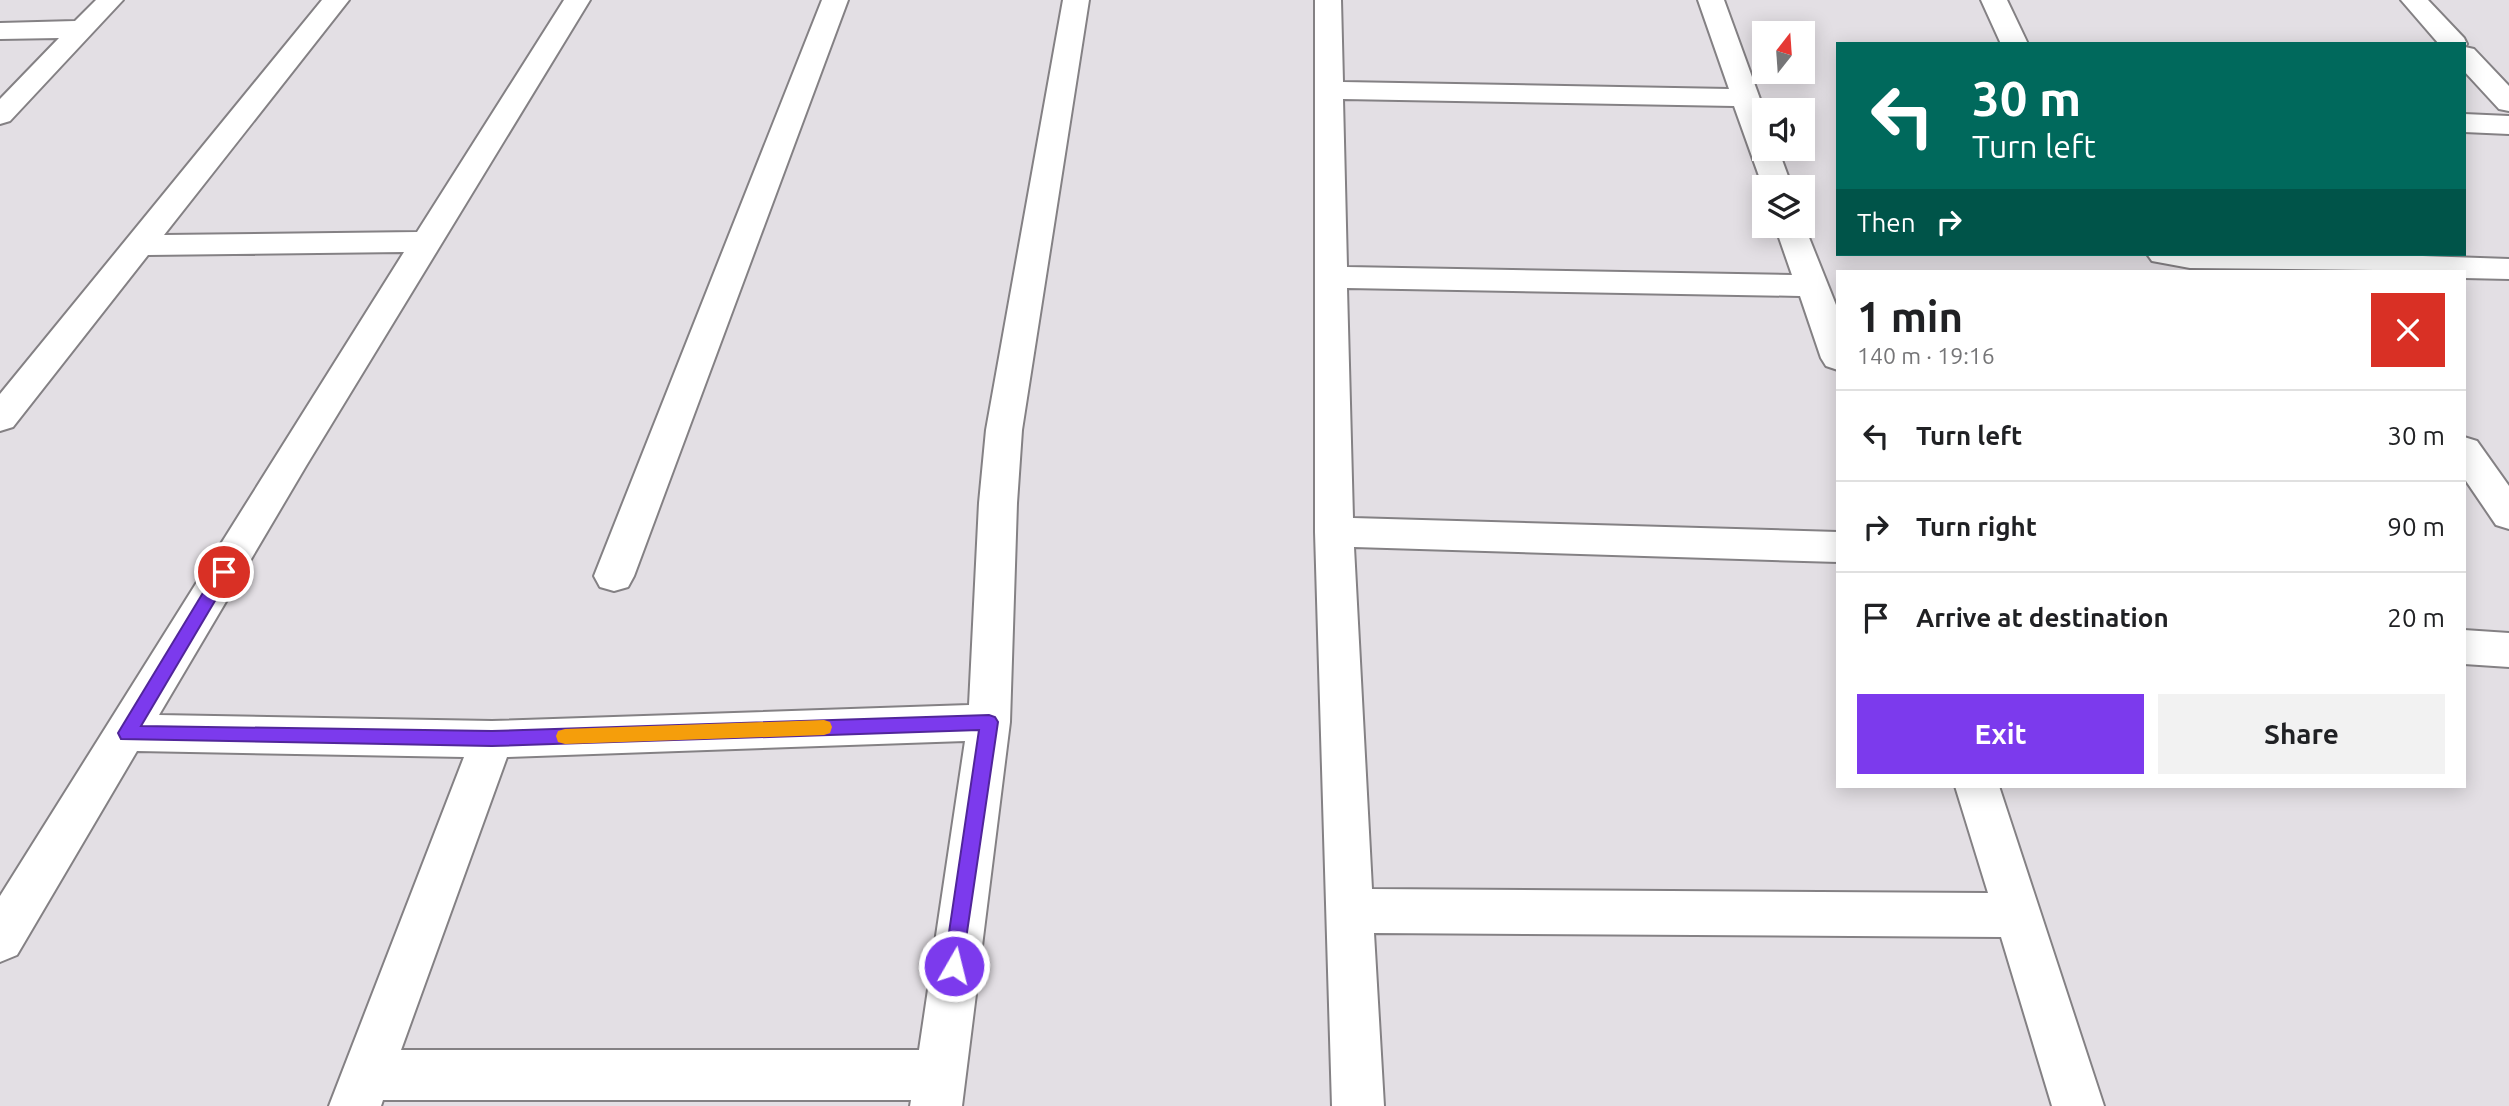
<!DOCTYPE html>
<html lang="en">
<head>
<meta charset="utf-8">
<style>
  :root { --surface:#fff; --page:#f2f2f2; --text:#202124; --muted:#757577; --line:#e0e0e0; --accent:#7c3aed }
  body { margin:0; font-family:Ubuntu,sans-serif; background:var(--page); color:var(--text); height:100vh; display:flex; flex-direction:column; font-size:26px; white-space:nowrap }
  * { box-sizing:border-box; margin:0 }
  p { font-size:23px; color:var(--muted) }
  .icon { flex:none; width:38px; height:38px; fill:none; stroke:currentColor; stroke-width:2; stroke-linecap:round; stroke-linejoin:round }
  .map { position:relative; flex:1; overflow:hidden }
  .drawer { position:absolute; left:1836px; top:270px; width:630px; height:518px; display:flex; flex-direction:column; background:var(--surface); border-radius:0px; box-shadow:0 4px 18px #0003 }
  .drawer>* { flex:none }
  .top-card { position:absolute; left:1836px; top:42px; width:630px; height:214px; border-radius:0px; box-shadow:0 4px 18px #0003; background:#00695c; color:#fff; overflow:hidden }
  .needle { width:46px; rotate:17deg }
  .fabs { position:absolute; left:1752px; top:21px; display:grid; gap:14px }
  .fabs a { display:grid; place-items:center; width:63px; height:63px; border-radius:0px; background:var(--surface); box-shadow:0 4px 18px #0003; font-size:35px }
  .pin { position:absolute; display:grid; place-items:center; width:60px; height:60px; color:#fff; margin:-30px; border:4px solid #fff; border-radius:50%; box-shadow:0 2px 7px #0007 }
  .me { position:absolute; width:77px; margin:-38px; rotate:8deg; stroke-linejoin:round; filter:drop-shadow(0 0 5px #0008) }
  .turn { display:flex; align-items:center; gap:24px; height:147px; padding:0 21px; font-size:32px }
  .turn .icon { width:91px; height:91px; stroke-width:2.5 }
  .turn b { display:block; font-size:49px; line-height:60px }
  .then { display:flex; align-items:center; height:66px; padding:0 21px; background:#0003; gap:14px; font-size:26px }
  .round { display:grid; place-items:center; flex:none; width:74px; height:74px; border-radius:0px; background:var(--page) }
  .head { display:flex; align-items:center; justify-content:space-between; height:119px; padding:0 21px }
  h1 { font-size:42px; font-weight:700; line-height:52px }
  .button { display:flex; gap:14px; margin-top:auto; padding:14px 21px }
  .button a { flex:1; height:80px; border-radius:0px; background:var(--accent); color:#fff; font-size:28px; font-weight:700; line-height:80px; text-align:center }
  .button a+a { background:var(--page); color:var(--text) }
  ul { padding:0; list-style:none }
  li { display:flex; align-items:center; gap:21px; height:91px; padding:0 21px; border-top:2px solid var(--line) }
  li div { flex:1 }
  li b { display:block; font-size:26px }
  li em { font-style:normal }
  .map>svg:first-child { display:block }
</style>
</head>
<body>
<div class="map">
<svg width="2509" height="1106" viewBox="0 0 2509 1106">
  <rect width="100%" height="100%" fill="#e3dfe4"/>
  <g fill="none" stroke-linecap="round" stroke-linejoin="round">
    <g stroke="#848184" stroke-width="4">
      <path id="minor" d="M96 0H123L10 121 0 124V99L59 38 0 39V23L75 21Z
        M322 0H349L164 235 417 232 564 0H590L306 466 159 715 492 721 969 705 979 503 986 430 1063 0H1089L1022 430 1017 503 1010 722 962 1106H910L911 1100H383L381 1106H329L464 757 137 751 17 955 0 962V896L404 252 148 255 13 427 0 431V394ZM965 741 919 1050H401L507 757Z
        M822 0H848L634 576 628 587 614 591 600 587 594 576Z
        M1315 0H1341L1343 82 1729 89 1698 0H1724L1764 110V149H1778L1792 187H1764V190L1734 106 1343 99 1347 267 1792 275 1775 226H1802V220L1838 310V370L1826 366 1821 358 1800 296 1347 288 1353 518 1838 532V562L1354 547 1372 889 1988 893 1955 786H1999L2104 1106H2052L2001 937 1374 933 1384 1106H1332L1315 532Z
        M1981 0H2007L2028 44H2001Z
        M2401 0H2428L2464 38 2467 44 2465 47 2474 49 2509 86V111L2499 109 2464 71V44H2439Z
        M2464 114 2509 116V134L2464 132Z
        M2147 254H2365L2509 259V279L2464 278V271L2190 268 2152 261Z
        M2464 437 2477 441 2509 486V529L2496 525 2464 478Z
        M2464 630 2509 633V667L2464 664Z"/>
    </g>
    <use href="#minor" fill="#fff" fill-rule="evenodd"/>
  </g>
  <path fill="#7c3aed" stroke="#51269a" stroke-width="2" d="M224 566 232 572 141 726 492 731 989 715 995 717 998 722 961 973 954 976 947 973 944 966 979 730 492 746 121 739 118 733 121 728 218 568Z"/>
  <path fill="#f59e0b" d="M824 720 830 722 832 727 830 733 824 735 565 744 558 742 556 736 558 731 565 729Z"/>
</svg>
<div class="fabs">
<a><svg class="needle" viewBox="-14 -14 28 28"><path d="M0-13l5 13h-10z" fill="#e53935"/><path d="M0 13l5-13h-10z" fill="#757577"/></svg></a>
<a><svg class="icon" aria-label="sound" viewBox="0 0 24 24"><path d="M4 9h4l5-4v14l-5-4H4zM17 9q2 3 0 6"/></svg></a>
<a><svg class="icon" aria-label="layers" viewBox="0 0 24 24"><path d="M12 4l9 5-9 5-9-5zM3 14l9 5 9-5"/></svg></a>
</div>
<div class="pin" style="left:224px;top:572px;background:#d93025"><svg class="icon" aria-label="arrive" viewBox="0 0 24 24"><path d="M6 21V4h12l-3 4 3 4H6"/></svg></div>
<svg class="me" style="left:954px;top:966px" viewBox="-20 -20 40 40"><circle r="17" fill="#7c3aed" stroke="#fff" stroke-width="3"/><path d="M0-11L8 9 0 5-8 9z" fill="#fff"/></svg>
<div class="top-card">
<div class="turn"><svg class="icon" aria-label="left" viewBox="0 0 24 24"><path d="M17 20v-9H6M10 6l-5 5 5 5"/></svg><div><b>30 m</b>Turn left</div></div>
<div class="then">Then<svg class="icon" aria-label="right" viewBox="0 0 24 24"><path d="M7 20v-9h11M14 6l5 5-5 5"/></svg></div>
</div>
<section class="drawer">
<div class="head"><div><h1>1 min</h1><p>140 m · 19:16</p></div><a class="round" style="background:#d93025;color:#fff"><svg class="icon" aria-label="close" viewBox="0 0 24 24"><path d="M6 6l12 12M18 6L6 18"/></svg></a></div>
<ul>
<li><svg class="icon" aria-label="left" viewBox="0 0 24 24"><path d="M17 20v-9H6M10 6l-5 5 5 5"/></svg><div><b>Turn left</b></div><em>30 m</em></li>
<li><svg class="icon" aria-label="right" viewBox="0 0 24 24"><path d="M7 20v-9h11M14 6l5 5-5 5"/></svg><div><b>Turn right</b></div><em>90 m</em></li>
<li><svg class="icon" aria-label="arrive" viewBox="0 0 24 24"><path d="M6 21V4h12l-3 4 3 4H6"/></svg><div><b>Arrive at destination</b></div><em>20 m</em></li>
</ul>
<div class="button"><a>Exit</a><a>Share</a></div>
</section>
</div>
</body>
</html>
